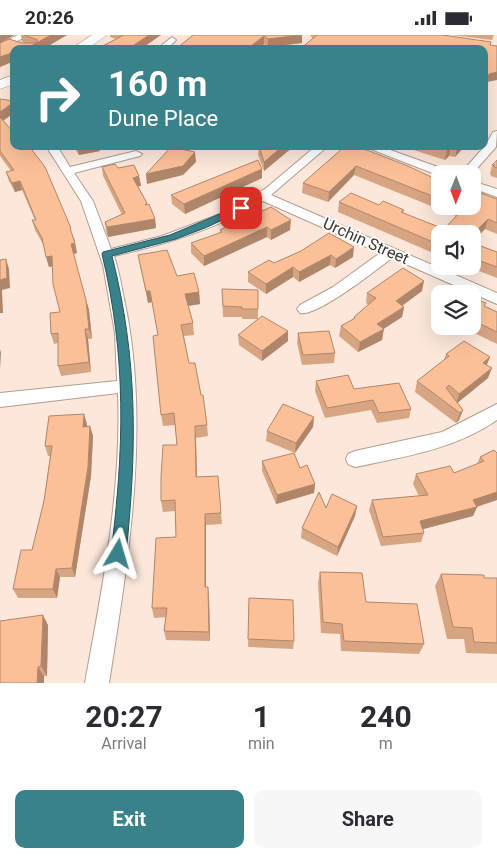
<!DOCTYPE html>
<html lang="en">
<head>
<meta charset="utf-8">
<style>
  :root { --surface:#fff; --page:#f7f7f7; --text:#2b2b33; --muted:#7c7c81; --accent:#3a8289 }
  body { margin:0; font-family:Roboto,sans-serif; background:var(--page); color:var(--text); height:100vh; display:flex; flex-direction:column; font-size:19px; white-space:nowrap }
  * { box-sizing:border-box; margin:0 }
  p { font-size:16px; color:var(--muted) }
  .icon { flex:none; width:28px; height:28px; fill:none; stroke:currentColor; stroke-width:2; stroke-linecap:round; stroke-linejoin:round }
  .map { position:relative; height:648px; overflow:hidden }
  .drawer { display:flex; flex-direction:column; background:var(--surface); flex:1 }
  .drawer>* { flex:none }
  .banner { position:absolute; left:10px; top:10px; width:478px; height:105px; border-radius:10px; box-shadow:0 5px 20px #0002; background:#3a8289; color:#fff; overflow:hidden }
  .needle { width:32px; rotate:181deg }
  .tools { position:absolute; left:431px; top:130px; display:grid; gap:10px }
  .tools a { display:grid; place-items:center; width:50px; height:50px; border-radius:10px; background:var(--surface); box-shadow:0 5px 20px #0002; font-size:25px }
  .pin { position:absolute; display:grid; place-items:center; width:42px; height:42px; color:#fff; margin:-21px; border-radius:10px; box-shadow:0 2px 8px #0006 }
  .me { position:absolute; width:55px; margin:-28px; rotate:7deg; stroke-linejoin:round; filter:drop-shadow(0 0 4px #0008) }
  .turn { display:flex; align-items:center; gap:18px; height:105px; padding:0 15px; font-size:22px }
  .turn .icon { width:65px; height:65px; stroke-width:2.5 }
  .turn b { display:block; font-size:35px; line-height:42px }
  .eta { display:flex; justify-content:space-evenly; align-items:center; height:85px; text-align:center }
  .eta b { font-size:30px; font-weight:700; line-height:35px }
  .action { display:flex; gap:10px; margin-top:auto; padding:10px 15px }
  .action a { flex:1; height:58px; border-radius:10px; background:var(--accent); color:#fff; font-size:20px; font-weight:700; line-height:58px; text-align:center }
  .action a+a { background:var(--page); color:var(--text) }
  .status { display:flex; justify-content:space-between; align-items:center; height:35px; padding:0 25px; background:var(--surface); direction:ltr }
  .status svg { height:14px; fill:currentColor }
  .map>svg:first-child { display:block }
</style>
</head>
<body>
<div class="status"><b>20:26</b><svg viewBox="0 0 49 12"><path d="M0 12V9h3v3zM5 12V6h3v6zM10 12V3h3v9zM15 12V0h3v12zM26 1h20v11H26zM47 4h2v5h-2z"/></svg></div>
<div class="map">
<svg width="497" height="648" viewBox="0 0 497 648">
  <rect width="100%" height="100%" fill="#fce7da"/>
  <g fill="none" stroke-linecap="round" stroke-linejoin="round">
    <g stroke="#b19e91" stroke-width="2">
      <path id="street" d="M18 0H29L0 15V9Z
        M172 2 176 5 167 14H157Z
        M497 96 496 112 472 139H460L485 111 493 97Z
        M46 111H57L70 132 136 116 142 119 140 121 74 138 93 166 111 214 162 201 220 179 265 154 316 111H328L271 160 497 258V269L392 223C376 235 317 282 300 278L297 274 300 270 333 252 380 218 263 166C217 194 166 209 114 221 120 238 122 256 126 273 150 396 128 526 109 648H85C102 554 122 455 118 358L0 372V358L117 346 115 298 103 230 81 166Z
        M363 111H379L449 136 451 139H440V141Z
        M472 146 497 154V162L472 153Z
        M497 369V385C455 414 404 422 355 432L348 429 346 424 348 419 355 416 442 397Z"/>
    </g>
    <g stroke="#b19e91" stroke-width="1">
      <path id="secondary" d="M92 0H107L87 14H71Z
        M14 40V49L0 54V45Z"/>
    </g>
    <use href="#street" fill="#fff" fill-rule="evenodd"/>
    <use href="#secondary" fill="#fff" fill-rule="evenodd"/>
  </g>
  <path fill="#d8a583" d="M0 0H14L2 7 22 8H26L22 7 21 0H67L43 14H14V26L0 32Z
    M110 0H161L97 14 116 4 110 2Z
    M193 0H302V8L268 12 264 9 258 14H176Z
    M310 0H443L490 10 487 47 484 54V14L313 4Z
    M452 0H494L492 5Z
    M0 64 3 85 74 203 77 218 73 219 89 275 92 304H88L91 337 61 341 58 331V308L54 309 51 299 60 277 52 231 49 232 44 211 35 195 32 185H35L22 155 15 157 9 146 6 137 11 136 0 121Z
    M73 111H99L100 116 79 120Z
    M259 111H294L264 136 258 120Z
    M401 111H465L455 122 449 121 445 125Z
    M344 112 440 146V171H472L497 164V199L485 194 472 207V199H440V221L338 177 339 167 379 170 404 175 403 178 444 194 456 181 354 140 328 167 302 158 303 148Z
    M497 125V143L491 141V140L490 139 492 130Z
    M102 132 118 133 139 141 141 151H138L155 184 156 193 108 202 106 196 105 187 122 180 103 141Z
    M262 134V143L185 179 172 169 171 160Z
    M271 172 290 195 271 205 267 202 204 231 191 218V208L220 198V195Z
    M472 208 497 217V243L466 231H472Z
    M301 216 353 222 335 233 330 230 299 247 293 242 266 259 248 247V237L274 228Z
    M138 220 177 241 199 257 200 269 188 271 193 288 194 300 184 301 189 328 201 360 207 390 208 401 196 403 197 442 221 478 222 489 206 490V552L209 562 210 606 166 605 164 596 166 582 154 583 152 573 176 502 175 476 163 477 161 466 177 410 175 390 163 391 161 380 158 300 152 267 148 268Z
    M222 254 258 274V284L288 306 262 326 239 310 238 300 258 284H242V282H223Z
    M422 256 402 270 404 272 402 282 383 294 382 305 358 317 339 301 341 291 354 284V282L368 270 366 268 367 258Z
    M472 263 485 271 497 277V309L460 291H472Z
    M298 298 335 318 334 328 302 330 297 308Z
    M446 319 490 322 486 330 488 343 457 368 463 375 459 385 456 388 415 357 417 346 444 325Z
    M316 346 354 354 411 374 409 383 377 388 371 375 325 383 315 356Z
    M314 382 313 392 295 418 266 406 267 396Z
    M87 389V391H90L93 401 91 441 75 542H60L57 563H18L13 554 32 515 44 466 50 421H48L45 411Z
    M494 415 497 465 477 472 473 481 423 494 424 498 421 507 381 511 369 475 372 465 419 461 413 449 416 439 454 438 477 429 480 422Z
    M262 426 300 433 315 449 314 458 276 469 262 436Z
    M357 471 355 481 337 521 301 503 302 493 326 473Z
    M320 537 366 567 424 609 419 619 341 616 340 599 321 598 318 548Z
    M441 539 484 543H497V619L466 618 464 604H447L435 551Z
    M249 563 294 606 293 614 248 612Z
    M48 590 47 641 0 648Z"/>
  <path fill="#b0866a" d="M0 0H14L0 8Z
    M51 0H67L43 14H23Z
    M149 0H161L141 14 134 10Z
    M302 0V8L268 12V4Z
    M264 1V9L258 14H247Z
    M14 17V26L0 32V22Z
    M497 37V45L487 47 484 54V51L489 39Z
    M14 67V78L0 88V77Z
    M77 111H99L100 116 79 120Z
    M174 111H191L175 116Z
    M283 111H294L264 136V127Z
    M451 111 449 121 445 125 447 115Z
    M459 111H465L455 122 457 113Z
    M195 117 196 127 183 140 147 149 146 139Z
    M356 131 354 140 328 167 329 157Z
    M262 134V143L185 179 184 169Z
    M139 141 141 151 134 152 133 143Z
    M20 146 22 155 15 157 12 148Z
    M155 184 156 193 108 202 107 192Z
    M488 184 485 194 472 207V200Z
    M291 185 290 195 271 205V195Z
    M267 192V202L204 231V221Z
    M75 208 77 218 73 219 71 209Z
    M354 212 353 222 335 233 336 224Z
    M331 220 330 230 299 247V237Z
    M52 221 54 231 49 232 46 222Z
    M6 224 9 234 10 253 2 255 3 278H0V245Z
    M293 232V242L266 259V249Z
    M424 246 422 256 394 277 396 266Z
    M146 256H150L152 267 148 268Z
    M199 257 200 269 187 271 185 259Z
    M86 265 89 275 92 304 89 294Z
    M404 272 402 282 379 297 384 294 382 305 358 317 360 307 377 289Z
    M85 294 88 304 91 337 89 327Z
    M288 296V306L262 326V316Z
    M0 314 1 318 0 334Z
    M490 322 486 332 483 328Z
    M492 333 488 343 456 369 459 359Z
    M463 375 459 385 456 388 460 378Z
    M84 379 87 389 86 402 83 392Z
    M314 382 313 392 295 418 296 408Z
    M90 391 93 401 91 441 75 542 72 533Z
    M195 391 196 403 197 453 196 442Z
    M315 449 314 458 276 469 277 460Z
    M497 457V465L475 472H477L473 481 416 496 420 486 473 465Z
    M357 471 355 481 337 521 338 512Z
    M205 479 206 490V562L205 552Z
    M56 534 60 542 57 563 53 554Z
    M208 552 209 562 210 606 209 597Z
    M43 580 48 590 47 641 41 631Z
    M38 632 44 641V648H37Z"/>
  <path fill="#fbc098" stroke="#b0866a" d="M24 0H51L31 11 23 14H14V17L0 22V8L9 4 22 8H36L38 5Z
    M124 0H149L134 10 155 14H97Z
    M193 0H301L268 4 264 1 247 14H176Z
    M317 0H443L491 7 490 10 497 11V37L489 39 484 51V14H300Z
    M0 64 14 66V67L0 77Z
    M0 82 14 98V111H29L45 132 71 193H70L75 208 71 209 86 265 89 294H85L89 327 58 331V298L51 299 50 278 60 277 53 249 52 221 46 222 42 203 32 185H36L20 146 12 148 6 137 14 135 0 116Z
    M259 111H283L264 127Z
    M434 111H459L457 113 451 111 447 115Z
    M171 112 195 117 183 131 146 139Z
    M344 112 352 115 359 112 408 131 440 146V164L356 131 329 157 303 148Z
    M258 125 262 134 184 169 171 160Z
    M497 125V133L494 132 495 130H492Z
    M115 129 118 133 134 130 139 141 133 143 147 168 145 170 149 169 155 184 107 192 105 187 125 178 102 132Z
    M472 155 497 164V188L488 184 472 200V199H440V210L339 167 351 158 379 170 383 166 404 175 401 177 444 194 464 173 459 171H472Z
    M271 172 291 185 271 195 267 192 204 221 191 208 222 197 220 195Z
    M329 198 354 212 336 224 331 220 299 237 293 232 266 249 248 237 269 225 274 228 301 216Z
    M472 208 497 217V232L472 223Z
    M167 215 177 241 194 238 199 257 185 259 193 288 181 290 189 328H195L201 360H203L207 390 195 391 196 442 218 441 221 478 205 479V552H208L209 597 164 596 167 573H152L156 503 176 502 175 465 161 466V442L163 410H177L174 378 161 380 153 301 158 300 150 256H146L138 220Z
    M6 224 7 243 0 245V225Z
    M403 233 424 246 396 266 404 272 377 289 384 294 360 307 341 291 355 283 354 282 376 263 367 258Z
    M222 254 258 255V274H242V272L223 271Z
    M472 263 486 268 484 271 497 277V297L472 285Z
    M262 281 288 296 262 316 238 300Z
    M329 296 335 318 303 320 298 298Z
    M464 306 490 322 483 328 492 333 459 359 449 350 446 353 463 375 460 378 417 346 449 321 446 319Z
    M348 340 354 354 399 348 411 374 379 378 373 365 327 373 316 346Z
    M283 369 314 382 296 408 267 396Z
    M84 379 83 392 90 391 88 432 72 533 56 534 53 554H13L21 515H32L44 466 52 411H45L49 381Z
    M494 415 497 418V457L473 465 477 472 420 486 424 498 383 502 372 465 428 460 416 439 450 431 454 438 484 426 480 422Z
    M294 418 300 433 307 430 315 449 277 460 262 426Z
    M319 457 326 473 332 459 357 471 338 512 302 493Z
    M320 537 362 538 366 567 417 569 424 609 344 606 342 589 323 587Z
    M441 539 484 540V543H497V608L474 607 472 593 453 592Z
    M249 563 293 565 294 606 248 604Z
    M43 580 41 631 38 632 37 648H0V586Z"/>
  <path fill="#3a8289" stroke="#265459" d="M241 170 244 171V175L205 193 176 204 112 221C138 324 137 414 126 519L123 524 118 526 113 524 111 519C124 413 127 324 102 219L103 217 170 200Z"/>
  <g text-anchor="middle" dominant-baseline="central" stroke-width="4" stroke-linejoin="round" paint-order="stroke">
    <g font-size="16" fill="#3e3631" stroke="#fff">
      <text transform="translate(366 206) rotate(24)">Urchin Street</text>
    </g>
  </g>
</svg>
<div class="tools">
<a><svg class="needle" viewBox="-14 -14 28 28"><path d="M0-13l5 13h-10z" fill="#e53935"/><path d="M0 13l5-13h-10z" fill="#7c7c81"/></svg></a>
<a><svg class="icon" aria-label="sound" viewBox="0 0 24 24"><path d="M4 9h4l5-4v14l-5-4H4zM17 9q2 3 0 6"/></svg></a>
<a><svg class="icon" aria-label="layers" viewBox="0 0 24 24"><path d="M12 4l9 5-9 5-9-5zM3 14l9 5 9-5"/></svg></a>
</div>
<div class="pin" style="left:241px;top:173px;background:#d93025"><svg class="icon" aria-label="arrive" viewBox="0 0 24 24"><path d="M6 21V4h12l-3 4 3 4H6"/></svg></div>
<svg class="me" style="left:118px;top:519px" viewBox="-20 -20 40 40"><path d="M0-17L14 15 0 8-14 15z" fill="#3a8289" stroke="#fff" stroke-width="4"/></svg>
<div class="banner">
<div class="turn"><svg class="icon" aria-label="right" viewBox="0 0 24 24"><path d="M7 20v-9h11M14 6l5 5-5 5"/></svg><div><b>160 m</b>Dune Place</div></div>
</div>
</div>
<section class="drawer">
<div class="eta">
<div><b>20:27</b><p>Arrival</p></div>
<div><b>1</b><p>min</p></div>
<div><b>240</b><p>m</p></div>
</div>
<div class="action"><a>Exit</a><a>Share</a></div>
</section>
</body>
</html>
